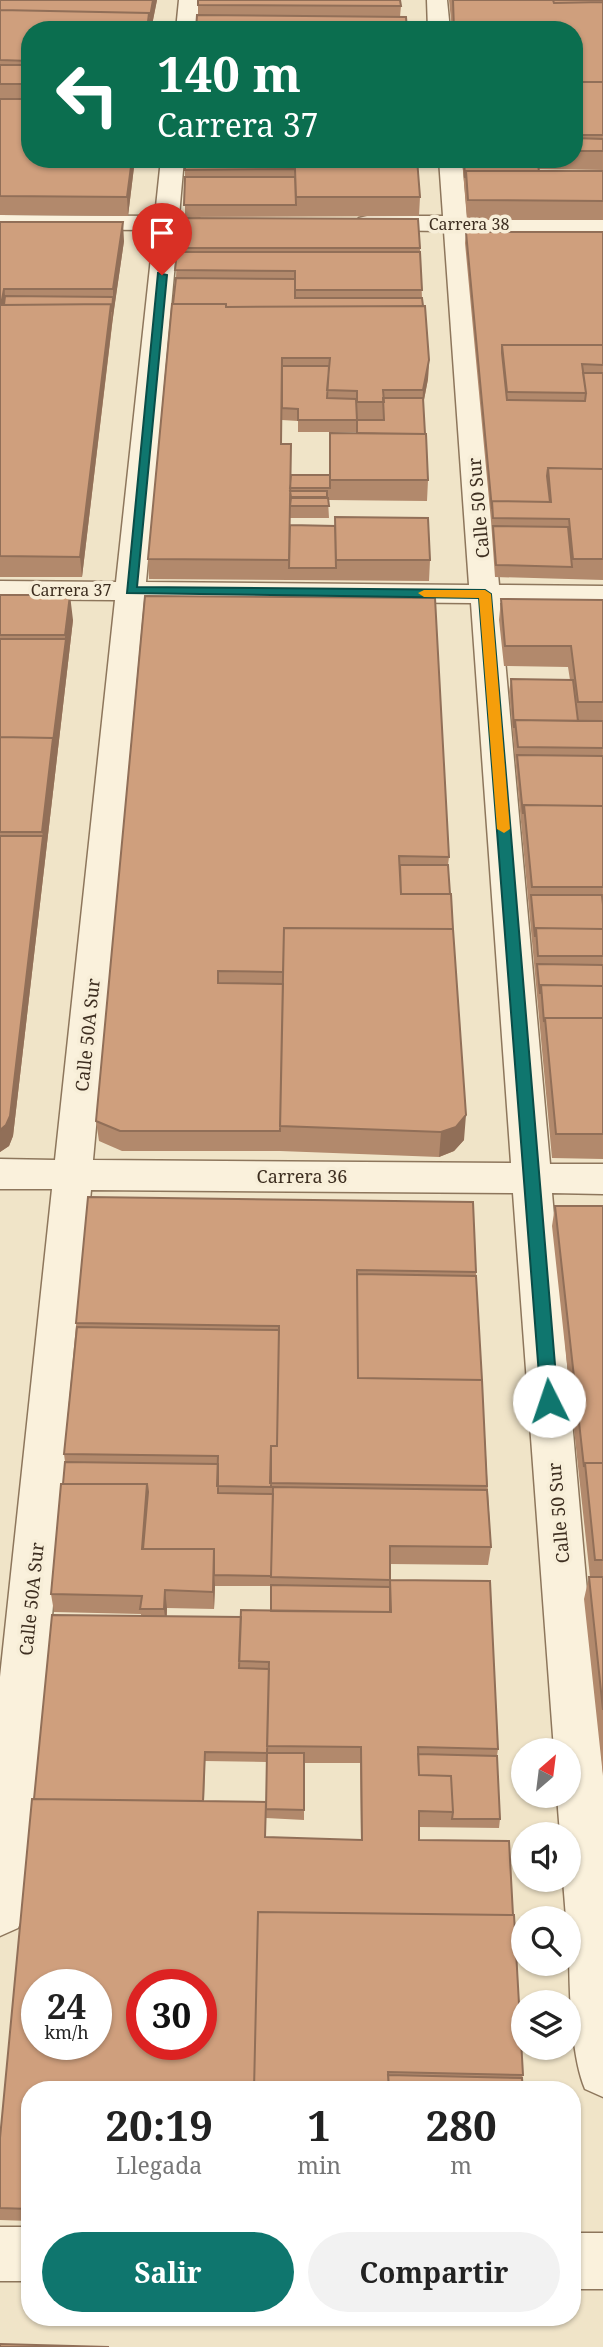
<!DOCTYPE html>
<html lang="es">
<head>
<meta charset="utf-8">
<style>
  :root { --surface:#fff; --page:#f2f2f2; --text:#222; --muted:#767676; --accent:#0f766e }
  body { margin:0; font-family:"Noto Serif",serif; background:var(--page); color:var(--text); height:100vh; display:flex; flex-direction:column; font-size:26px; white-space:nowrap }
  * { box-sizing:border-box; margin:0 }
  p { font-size:23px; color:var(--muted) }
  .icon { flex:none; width:38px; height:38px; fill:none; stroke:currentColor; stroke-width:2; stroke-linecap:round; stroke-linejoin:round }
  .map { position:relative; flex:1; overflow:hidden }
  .sheet { position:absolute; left:21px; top:2081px; width:560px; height:245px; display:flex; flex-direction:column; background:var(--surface); border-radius:28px; box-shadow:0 2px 5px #0004 }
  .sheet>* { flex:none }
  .banner { position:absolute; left:21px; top:21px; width:562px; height:147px; border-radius:28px; box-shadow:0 2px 5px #0004; background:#0b6e4f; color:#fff; overflow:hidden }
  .needle { width:46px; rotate:28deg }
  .buttons { position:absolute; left:511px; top:1738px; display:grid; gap:14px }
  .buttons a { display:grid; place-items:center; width:70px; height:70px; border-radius:50%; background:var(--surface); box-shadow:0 2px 5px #0004; font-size:35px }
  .speed { position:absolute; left:21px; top:1969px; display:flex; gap:14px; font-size:35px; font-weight:700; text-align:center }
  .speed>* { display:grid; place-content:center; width:91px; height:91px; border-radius:50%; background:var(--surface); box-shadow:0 2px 5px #0004; line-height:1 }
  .speed small { font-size:18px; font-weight:400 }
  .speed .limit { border:10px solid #d22; background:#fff; color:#111 }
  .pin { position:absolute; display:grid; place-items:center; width:60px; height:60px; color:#fff; margin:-72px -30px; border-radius:50% 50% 50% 0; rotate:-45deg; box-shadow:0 0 7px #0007 }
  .pin .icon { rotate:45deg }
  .me { position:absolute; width:77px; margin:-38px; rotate:356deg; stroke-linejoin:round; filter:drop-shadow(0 0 5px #0008) }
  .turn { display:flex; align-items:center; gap:24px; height:147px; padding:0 21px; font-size:32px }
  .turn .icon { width:91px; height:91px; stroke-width:2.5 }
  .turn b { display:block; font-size:49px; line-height:60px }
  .eta { display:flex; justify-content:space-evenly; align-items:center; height:119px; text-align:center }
  .eta b { font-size:42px; font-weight:700; line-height:49px }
  .button { display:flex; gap:14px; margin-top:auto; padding:14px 21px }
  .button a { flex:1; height:80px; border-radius:42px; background:var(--accent); color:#fff; font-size:28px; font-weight:700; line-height:80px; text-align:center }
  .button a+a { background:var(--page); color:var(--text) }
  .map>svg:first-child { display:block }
</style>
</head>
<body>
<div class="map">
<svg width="603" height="2347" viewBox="0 0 603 2347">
  <rect width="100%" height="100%" fill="#f0e4c8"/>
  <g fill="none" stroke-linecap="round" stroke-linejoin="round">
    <g stroke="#8d765c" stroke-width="3">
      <path id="minor" d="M179 0H199L197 30H176Z
        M427 0H447L450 30H428Z
        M161 159H184L179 216 199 218 203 223 199 228 178 230 146 582 469 585 444 231 367 230 359 228 355 223 359 218 367 216H443L439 159H462L467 216 603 217V231H468L499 585 603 586V604L500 603 550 1164H603V1194L552 1193 603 1773V2097L585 2089C568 2049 569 1964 569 1918H566L563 1880H569V1834H560L557 1796H569V1750H554L513 1193 91 1190 25 1911 18 1928 0 1936V1677L52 1189H0V1159L55 1160 115 600 0 599V581L116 582 154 230 0 229V215L155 216ZM144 600 471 603 511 1163 93 1160Z
        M0 2227H30V2281H0Z
        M572 2233H603V2289H572Z"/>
    </g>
    <use href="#minor" fill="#faf1dc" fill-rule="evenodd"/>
  </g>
  <path fill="#b2896c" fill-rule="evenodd" d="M0 0H157L151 30H30V159H135L128 216 0 215Z
    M449 0H603V170L538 169 539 171H603V220H467L462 159H574V30H452Z
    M198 5 401 6 400 17 198 15Z
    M185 159H417L420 197 419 216 185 217Z
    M0 222 124 241 114 309 82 577H0Z
    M466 232H603V580L495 577 491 521 465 243Z
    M177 248H420L422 298 429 360 428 379 423 405 428 480 427 501 328 500 329 518H290V544L430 560 429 581 149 579 148 559 176 278ZM282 420 298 421V432H357V433L330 475H291L282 444Z
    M0 595 73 620 13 1136 9 1146 0 1152Z
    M145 596 449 857 448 865 464 1140 454 1151 439 1157 280 1151H122L99 1141 96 1121Z
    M501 599 603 600V1159L552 1158 509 692 511 679 570 680 568 667 504 666 499 620Z
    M88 1197 476 1272 491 1547 488 1565 390 1564V1580L498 1749 497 1756 500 1819 499 1828 419 1827V1840L523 2075 522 2078 30 2090V2221L0 2220V2138L34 1799 141 1616V1614L54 1612 51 1594 63 1484 65 1462 64 1454ZM215 1586H271V1611L241 1617H167V1608L214 1609ZM205 1761 267 1762 266 1809 204 1801ZM304 1763H360L361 1840 266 1837V1818L304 1820Z
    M555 1206H603V1776L584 1599 589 1577H590L552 1226Z"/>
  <path fill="#916f58" d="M153 0H157L151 30H147Z
    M132 159H135L128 216 127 197Z
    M123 222 124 241 112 324V312L113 297V289Z
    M4 289 7 308 1 305Z
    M111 304 112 324 82 577 80 557Z
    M429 360 428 379 422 410 423 390Z
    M70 595 73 620 13 1136 9 1146 0 1152V1130L43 836 42 832Z
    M466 1115 464 1140 454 1151 439 1157 441 1132Z
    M147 1484 149 1503 145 1556 142 1549Z
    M214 1549V1575L215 1586 214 1609 213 1592Z
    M165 1590 167 1608 166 1627 164 1609Z"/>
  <path fill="#cf9f7d" stroke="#916f58" stroke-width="2" fill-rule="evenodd" d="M0 0H153L150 17 149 13 0 10Z
    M198 0H400L401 6 198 5Z
    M453 0H553L554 3 603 2V82H574V30H454Z
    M553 0H603V2L554 3Z
    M0 10 149 13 147 30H30V61L0 60Z
    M197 15 406 17 407 30H196Z
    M0 65H30V84H0Z
    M574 82H603V135H574Z
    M0 99H30L27 115H30V159H132L127 197 0 196Z
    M574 138 603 139V151H574Z
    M185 159H417L420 197H296L295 169 185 170Z
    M464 159H537L539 171H466L465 178Z
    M466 171H603V201L468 200Z
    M185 177H295L296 205H184Z
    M179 218 418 219 420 248H177Z
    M0 222H123L113 289H4L1 305 111 304 80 557 0 556Z
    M466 232H603V345H502V353L507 400 585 401 586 393 583 373H603V469L548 468 547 476 550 502 492 501V509Z
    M177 252H420L422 290H295V271L175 270Z
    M176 278 295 279V298H422L423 306 226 307V304H173Z
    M5 296 113 297 112 312 111 304 4 305Z
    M172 304H226V307L425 306 429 360 423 390H383L384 402H357V391L327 390 330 358H282L281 444H291L289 560 148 559Z
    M502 345H603V365L582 364 586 393 507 392Z
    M282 366H329L327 398 356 399 357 420H384L383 398H423L425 434 357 433V420H298V409L282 408Z
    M330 433 426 434 428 480H330Z
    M548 468 603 469V559H573L569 519 493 518 492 501 551 502Z
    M291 475H330V488H290Z
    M290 491H327V497H291Z
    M291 498H328L329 506H290Z
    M335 517 428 518 430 560H336Z
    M290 525 335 526 336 568H289Z
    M493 526 568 527 572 567 496 565Z
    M0 595H70L65 635H0Z
    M145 596 435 598 449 857 399 856 401 894H451L453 929 284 928 283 972 218 971V983L283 984 280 1131H120L96 1121Z
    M501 599 603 600V702H578L571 646H505Z
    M0 639H66L53 742V738L0 737Z
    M511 679 573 680 578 721 515 720 514 728Z
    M515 720 603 721V748L518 747Z
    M0 737 53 738 42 832H0Z
    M517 755 603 756V806L524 805 523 814Z
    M524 805 603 806V888V887H532Z
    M0 836H43L10 1116 6 1125 0 1130Z
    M400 865H448L450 894H401Z
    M531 895H602L603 905V929L536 928 535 937Z
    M284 928 453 929 466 1115 456 1127 441 1132 280 1126Z
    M536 928 603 929V956H538Z
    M537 964 603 965V986L541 985 540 994Z
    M541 985 603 986V1018H545L544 1022Z
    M545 1018H603V1134H556Z
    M88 1197 473 1202 476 1272 357 1270 358 1378 482 1380 487 1486 270 1483 271 1446H277L279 1326 76 1323Z
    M555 1206H603V1463H585L584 1467Z
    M357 1274 476 1276 482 1380 358 1378Z
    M77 1327 279 1330 277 1446H271V1487L217 1486 218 1456 64 1454Z
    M65 1462 218 1464V1493L273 1494 271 1576 214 1575V1549H143L148 1492 147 1484H63Z
    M585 1463H603V1560H595Z
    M61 1484H147L142 1549H214L213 1592 165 1590 164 1609H140L142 1596 51 1594Z
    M273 1487 487 1490 491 1547 390 1546V1580L271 1577Z
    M589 1577H603V1710Z
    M390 1580 490 1581 498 1749 418 1747 419 1775 451 1776 453 1812 419 1811V1840L509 1841 513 1915 258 1912 254 2090H30V2209L0 2208V2138L32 1799 266 1802 265 1837 362 1840 361 1747 267 1746 269 1662 239 1661 241 1610 391 1612ZM37 1984H96V2044H37ZM142 1984H201V2044H142Z
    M271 1585 390 1587V1612L271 1611Z
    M52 1615 241 1617 239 1668 269 1669 267 1753 205 1752 203 1801 34 1799Z
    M267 1753H304V1810L266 1809Z
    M418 1754 497 1756 500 1819H452L453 1812 451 1776 419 1775Z
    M258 1912 514 1915 523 2075 388 2072 389 2090H254Z
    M388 2075 522 2078 523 2090H389Z
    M0 2344 109 2347H0Z"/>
  <path fill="#0f766e" stroke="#0a4d48" stroke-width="2" d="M158 273 167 275 137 587 485 590 491 594 558 1401 555 1406 549 1408 543 1406 541 1401 479 598 127 593Z"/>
  <path fill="#f59e0b" d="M485 590 491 594 510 829 504 833 497 829 479 598 424 597 418 593 424 590Z"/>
  <g text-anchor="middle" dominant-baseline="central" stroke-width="7" stroke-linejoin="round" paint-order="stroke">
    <g font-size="16" fill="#3d2e20" stroke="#f7eed8">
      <text x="469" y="224">Carrera 38</text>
      <text x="71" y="590">Carrera 37</text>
    </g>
    <g font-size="18" fill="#3d2e20" stroke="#f7eed8">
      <text transform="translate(478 508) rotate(-95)">Calle 50 Sur</text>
      <text transform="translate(87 1035) rotate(-84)">Calle 50A Sur</text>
      <text x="302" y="1176">Carrera 36</text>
      <text transform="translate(558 1513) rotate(-95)">Calle 50 Sur</text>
      <text transform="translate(31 1599) rotate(-84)">Calle 50A Sur</text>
    </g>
  </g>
</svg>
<div class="buttons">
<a><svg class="needle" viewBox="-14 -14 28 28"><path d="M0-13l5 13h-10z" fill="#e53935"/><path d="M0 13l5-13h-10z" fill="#767676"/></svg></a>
<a><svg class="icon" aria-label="sound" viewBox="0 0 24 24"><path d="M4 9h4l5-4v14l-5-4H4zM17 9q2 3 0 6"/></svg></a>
<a><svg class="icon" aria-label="search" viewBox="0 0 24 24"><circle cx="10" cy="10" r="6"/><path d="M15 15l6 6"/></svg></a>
<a><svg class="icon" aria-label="layers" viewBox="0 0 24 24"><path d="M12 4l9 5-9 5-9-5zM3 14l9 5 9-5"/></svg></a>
</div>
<div class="speed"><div>24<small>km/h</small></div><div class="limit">30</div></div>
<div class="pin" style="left:162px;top:275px;background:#d93025"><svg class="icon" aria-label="arrive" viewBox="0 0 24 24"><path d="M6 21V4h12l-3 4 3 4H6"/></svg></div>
<svg class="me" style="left:549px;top:1401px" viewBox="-20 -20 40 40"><circle r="19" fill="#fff"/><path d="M0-13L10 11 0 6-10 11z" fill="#0f766e"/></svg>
<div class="banner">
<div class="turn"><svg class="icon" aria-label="left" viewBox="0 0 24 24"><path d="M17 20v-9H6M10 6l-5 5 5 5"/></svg><div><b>140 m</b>Carrera 37</div></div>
</div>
<section class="sheet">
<div class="eta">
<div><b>20:19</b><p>Llegada</p></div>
<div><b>1</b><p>min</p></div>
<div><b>280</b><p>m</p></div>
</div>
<div class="button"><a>Salir</a><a>Compartir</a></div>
</section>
</div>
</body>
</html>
